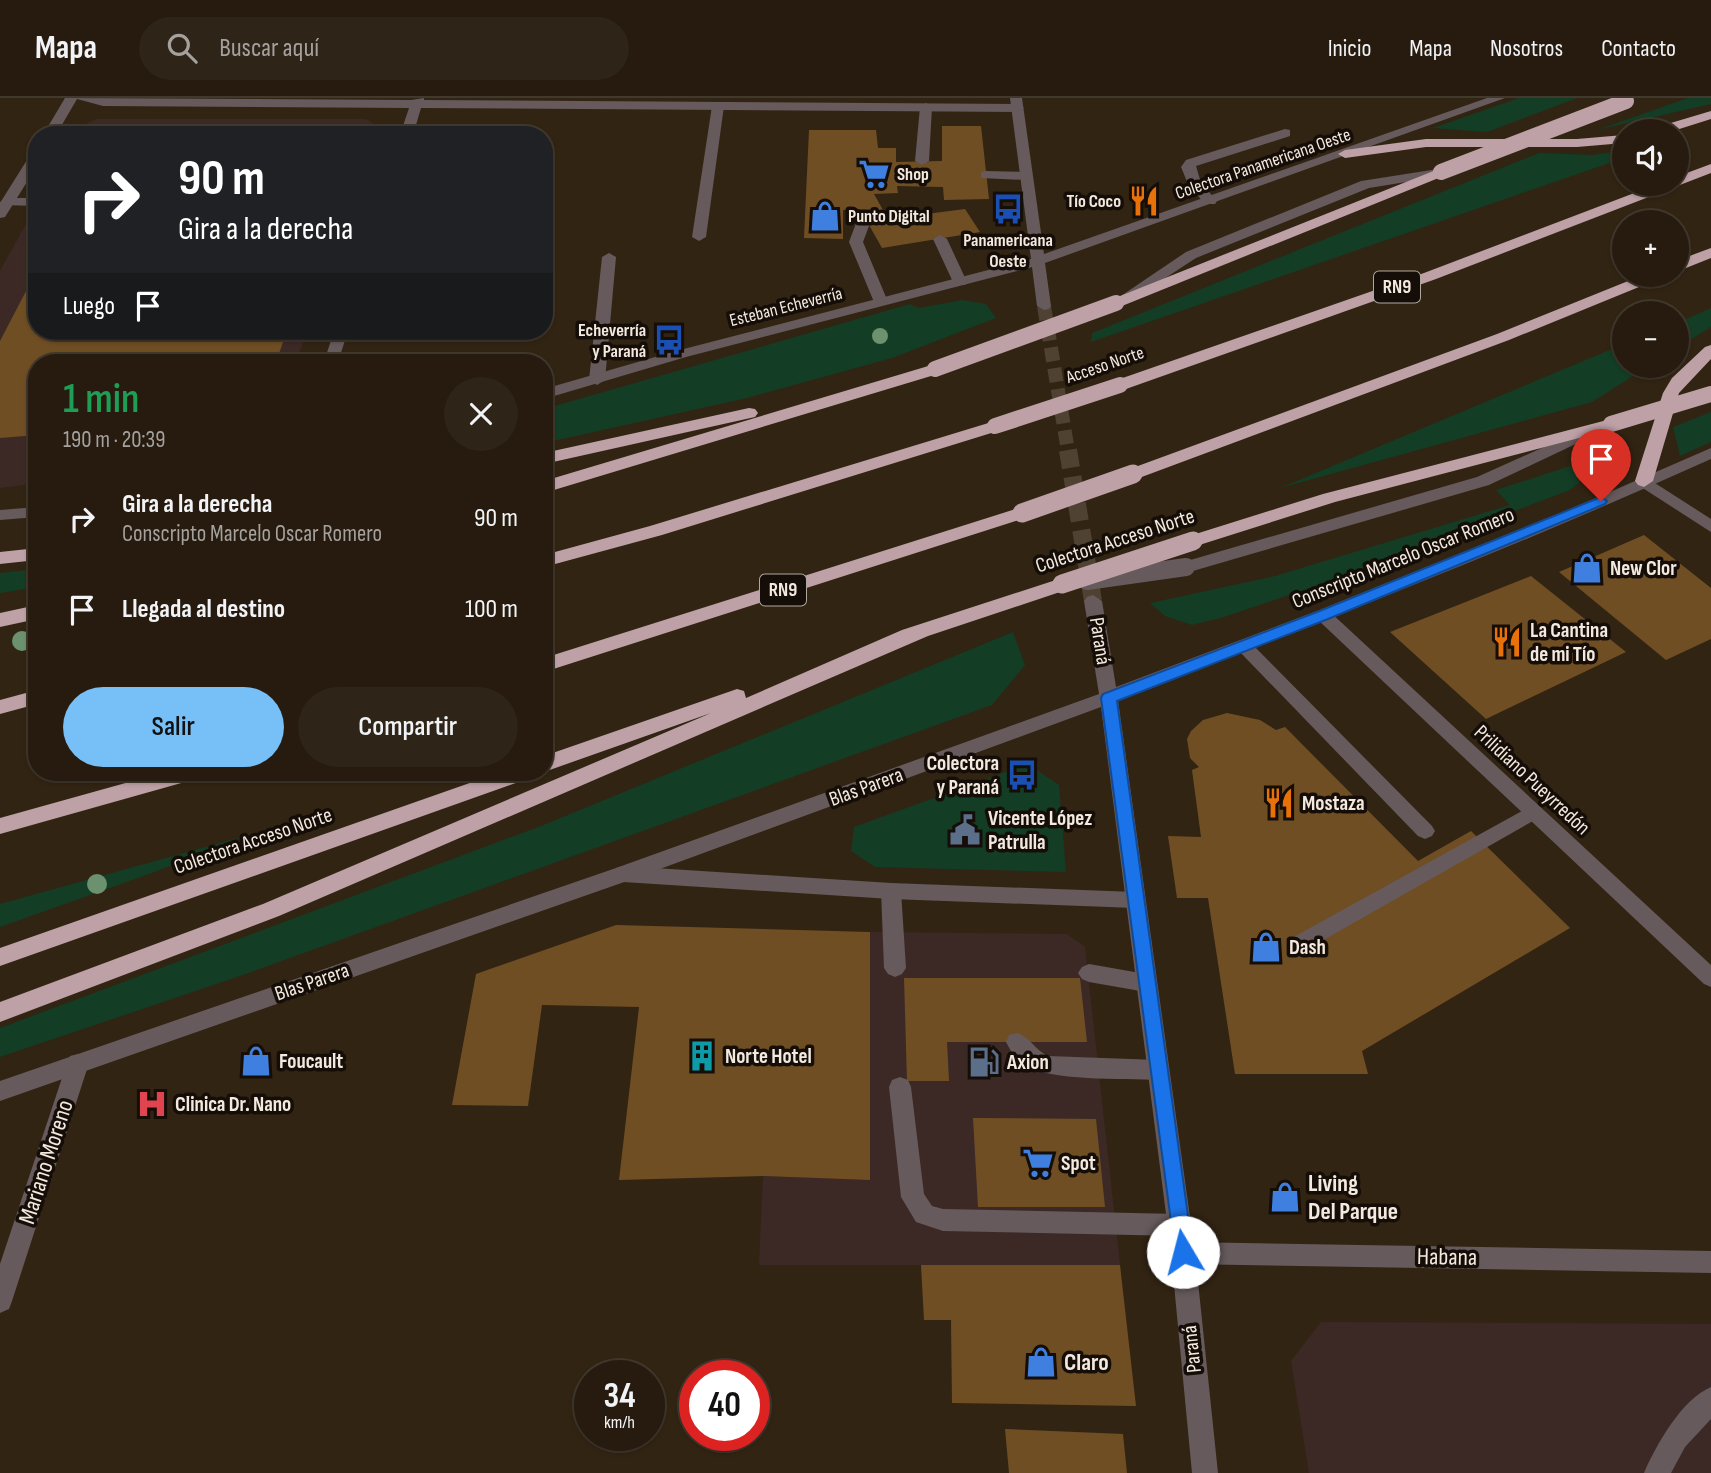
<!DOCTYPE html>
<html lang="es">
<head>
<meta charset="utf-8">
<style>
  :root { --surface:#261b0e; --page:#2e2417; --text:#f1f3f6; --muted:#a4a19e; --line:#42392e; --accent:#77bff7 }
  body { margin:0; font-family:"Sofia Sans Condensed",sans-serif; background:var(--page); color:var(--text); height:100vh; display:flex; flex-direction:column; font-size:26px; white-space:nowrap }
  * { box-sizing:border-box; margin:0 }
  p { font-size:23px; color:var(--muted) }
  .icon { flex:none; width:38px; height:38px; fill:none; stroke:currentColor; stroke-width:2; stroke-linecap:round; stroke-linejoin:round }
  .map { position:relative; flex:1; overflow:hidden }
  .drawer { position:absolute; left:28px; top:256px; width:525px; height:427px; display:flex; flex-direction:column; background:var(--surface); border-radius:28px; box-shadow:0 2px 5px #0004,0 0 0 2px var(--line) }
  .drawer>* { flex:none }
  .top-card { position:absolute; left:28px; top:28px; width:525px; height:214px; border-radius:28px; box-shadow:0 2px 5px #0004,0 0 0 2px var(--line); background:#202124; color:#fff; overflow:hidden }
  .tools { position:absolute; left:1612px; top:21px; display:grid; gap:14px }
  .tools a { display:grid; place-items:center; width:77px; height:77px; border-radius:50%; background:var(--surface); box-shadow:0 2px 5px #0004,0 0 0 2px var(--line); font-size:35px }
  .speed { position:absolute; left:574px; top:1262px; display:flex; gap:14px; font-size:35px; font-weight:700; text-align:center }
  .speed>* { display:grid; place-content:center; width:91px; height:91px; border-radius:50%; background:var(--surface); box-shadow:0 2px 5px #0004,0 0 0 2px var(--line); line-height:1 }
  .speed small { font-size:18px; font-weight:400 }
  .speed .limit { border:10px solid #d22; background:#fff; color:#111 }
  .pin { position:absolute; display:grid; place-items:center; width:60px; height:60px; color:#fff; margin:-72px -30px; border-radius:50% 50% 50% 0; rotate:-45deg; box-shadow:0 0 7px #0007 }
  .pin .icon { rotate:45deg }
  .me { position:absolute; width:77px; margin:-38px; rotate:352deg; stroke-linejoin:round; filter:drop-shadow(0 0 5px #0008) }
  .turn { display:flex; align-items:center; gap:24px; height:147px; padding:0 35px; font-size:32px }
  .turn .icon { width:91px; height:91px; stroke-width:2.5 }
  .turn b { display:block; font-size:49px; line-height:60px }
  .then { display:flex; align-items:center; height:66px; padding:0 35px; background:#0003; gap:14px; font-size:26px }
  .round { display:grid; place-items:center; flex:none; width:74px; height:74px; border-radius:37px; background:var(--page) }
  .headline { display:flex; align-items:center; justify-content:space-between; height:119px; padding:0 35px }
  h1 { font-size:42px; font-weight:600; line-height:52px; color:#1e9e55 }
  .action { display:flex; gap:14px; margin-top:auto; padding:14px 35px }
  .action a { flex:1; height:80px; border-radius:42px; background:var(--accent); color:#111; font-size:28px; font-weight:600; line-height:80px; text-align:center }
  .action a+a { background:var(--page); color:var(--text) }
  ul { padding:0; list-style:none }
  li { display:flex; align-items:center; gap:21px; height:91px; padding:0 35px }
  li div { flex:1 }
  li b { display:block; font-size:26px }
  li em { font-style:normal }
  header { display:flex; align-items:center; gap:42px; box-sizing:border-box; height:98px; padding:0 35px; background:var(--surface); border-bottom:2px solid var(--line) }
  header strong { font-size:33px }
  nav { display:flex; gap:38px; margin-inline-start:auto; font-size:24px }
  .search { width:490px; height:63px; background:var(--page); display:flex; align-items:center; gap:18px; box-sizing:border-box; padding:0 24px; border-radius:38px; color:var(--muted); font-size:26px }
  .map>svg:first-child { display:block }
</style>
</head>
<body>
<header>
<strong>Mapa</strong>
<div class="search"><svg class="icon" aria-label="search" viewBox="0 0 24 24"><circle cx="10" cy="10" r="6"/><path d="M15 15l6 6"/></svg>Buscar aquí</div>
<nav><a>Inicio</a><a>Mapa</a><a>Nosotros</a><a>Contacto</a></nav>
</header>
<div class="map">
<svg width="1711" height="1375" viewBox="0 0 1711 1375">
  <rect width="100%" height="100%" fill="#322413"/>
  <path fill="#3c2926" d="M97 21H366L377 28 374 37H76L81 28Z
    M37 106V233H307L296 264H37V385L0 390V173Z
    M870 834 1067 836 1085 849 1120 1167H759L763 1078 870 1082Z
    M1321 1224 1711 1226V1375H1309L1291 1263Z"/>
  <path fill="#133d25" d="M1519 0H1577L1487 34 1433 30Z
    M1688 0H1711V6L1597 32Z
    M1624 52V60L1091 244 1092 235 1539 55 1593 57Z
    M962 202 986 206 996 220 892 260 747 300 544 345V311L910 206 919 210Z
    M1711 210V229L1677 250V225Z
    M1624 246V268H1649L1592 304 1280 390Z
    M1711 314V344L1680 358 1673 329Z
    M1619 352 1570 392 1345 478 1224 519 1192 527 1165 518 1150 505 1275 478 1510 407 1496 392Z
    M37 471V489L0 495V475Z
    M1013 534 1025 567 992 607 243 877 0 959V930L541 728Z
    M1028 666 1059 687 1066 774 875 769 851 753 854 729Z
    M245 738 152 775 0 829V806Z"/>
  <path fill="#704e24" d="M942 28H981L989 101 944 102 943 89 897 88 898 95 874 96 888 121 965 111 980 134 882 150 860 111 843 112V141L804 140 809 32H876L878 50H896V64L942 63Z
    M358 33 357 37H219V34Z
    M37 172V233H287L276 264H37V337L0 340V243Z
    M1644 437 1711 490V541L1666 562 1559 474Z
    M1531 478 1626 554 1486 621 1390 534Z
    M1227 615 1260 622 1276 632 1285 629 1418 763 1471 733 1570 830 1362 953 1368 976H1235L1208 800H1177L1168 738 1201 739 1192 672 1199 669 1190 660 1187 641 1191 633 1203 622Z
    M616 827 870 834V1082L763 1078 619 1082 639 909 542 907 528 1008 452 1007 476 876Z
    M904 880H1080L1087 944H947L949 983H907Z
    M973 1020 1096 1021 1105 1109H978Z
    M921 1167H1120L1136 1308 952 1305 951 1222H924Z
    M1005 1331 1123 1336 1127 1375H1009Z"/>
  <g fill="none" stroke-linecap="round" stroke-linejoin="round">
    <path stroke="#4f4232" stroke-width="14" stroke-dasharray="14 7" stroke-linecap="butt" d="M1044 208 1068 353"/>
    <path stroke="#4f4232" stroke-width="18" stroke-dasharray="18 9" stroke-linecap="butt" d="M1068 352 1093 503"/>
    <path fill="#665a5c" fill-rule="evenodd" d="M718 4 724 8 706 139 699 143 692 139 712 8Z
      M926 5 932 9 929 63 922 67 915 63 920 9Z
      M1285 31 1290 32V38L1196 68 1201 85 1217 103 1215 106H1205L1188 86 1181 69 1186 62Z
      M1438 71 1443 72V78L1369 90 1196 160 1124 207H1114L1112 204 1186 154 1361 83Z
      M986 73 1026 74 1033 78 1026 82 981 80V74Z
      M7 100H37V108L2 107 0 104Z
      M865 116 872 120 863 144 888 204 881 208 874 204 849 144 858 120Z
      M940 137 947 141 967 184 965 187H955L953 184 933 141Z
      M609 155 616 159 605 282 597 287 589 282 602 159Z
      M1595 326 1601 328 1603 331 1601 334 1489 387 1186 475 1177 469 1180 465 1477 379Z
      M1244 542 1250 544 1432 728 1435 733 1432 738 1425 741 1418 738 1238 552 1235 548 1238 544Z
      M1533 707 1540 709 1543 714 1540 719 1304 853 1297 855 1290 853 1287 847 1290 841Z
      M891 785 898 787 901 793 906 870 902 876 895 879 888 876 884 870 881 793 884 787Z
      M1089 866 1146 876 1153 879 1157 885 1153 891 1146 894 1089 884 1082 881 1078 875 1082 869Z
      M1017 935C1030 939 1035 952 1048 958L1158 962 1166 965 1169 972 1166 979 1158 982C1124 980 1049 984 1022 966 1015 962 1010 951 1006 944L1009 937Z
      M900 979 908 982 911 989 924 1096 932 1108 943 1111 1179 1116 1187 1119 1191 1127 1187 1135 1179 1138 943 1133 916 1124 901 1099 889 989 892 982Z
      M1711 1289V1321L1685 1349 1671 1375H1644C1656 1347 1682 1301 1711 1289Z"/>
    <path fill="#665a5c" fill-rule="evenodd" d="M65 0 411 2 424 0V2L1018 6 1024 10 1018 14 421 10 413 37H400L409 10 103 8 77 1 56 37H43Z
      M37 53V68L5 119 0 120V105L32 54Z
      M334 233H348L338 264H324Z
      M1644 378 1711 421V434L1638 387 1636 383Z
      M1323 511 1329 513 1711 867V889L1704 886 1317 521 1314 517Z
      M623 768 891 785 1135 794 1142 796 1145 802 1142 808 1135 810 891 801 623 784 616 782 613 776 616 770Z
      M78 956 86 958 89 965 12 1203 9 1211 0 1215V1166L67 965 70 958Z
      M1183 1144 1711 1153V1175L1183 1166 1175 1163 1171 1155 1175 1147Z"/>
    <path fill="#665a5c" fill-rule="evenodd" d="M1010 0H1022L1044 156 1487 0H1505L1045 165 1051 208 1049 211 1044 212 1037 208 1032 169 686 259 544 301V291L676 253 1031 161Z
      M1711 350V361C1516 449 1317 526 1118 602L1195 1155 1218 1375H1192L1171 1155 1101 609 630 782 0 1003V983L616 770 1099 596 1084 503 1087 499 1093 497 1102 503 1116 589 1317 513 1573 410Z
      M37 409V419L0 422V412Z"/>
    <path fill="#bea1a6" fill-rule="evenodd" d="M1711 13V21L1673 33H1652L1654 30Z
      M1624 37V45L1577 49H1426L1345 60 1338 56 1345 52 1426 41H1577Z
      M1711 66V75L1436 181 1126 291H1114L1112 287 1114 283 1424 175 1658 86H1676V79Z
      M1441 70 1446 71 1448 74 1446 77 1122 208 1116 210 1108 205 1110 202Z
      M1711 150V160L1676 174V163Z
      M1643 177H1664L1661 180 1509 242 1139 380 1133 382 1124 376 1127 372 1497 236Z
      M1711 247V261L1679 295 1653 383 1644 389 1638 387 1635 383 1663 295 1672 280 1705 249Z
      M935 266 943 271 941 275 544 395V383Z
      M749 310 755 311 758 315 755 319 544 366V355Z
      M1611 321 1617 322 1620 326 1617 330 1335 404 1193 449 1186 447 1184 443 1186 439 1323 396Z
      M995 323 1001 324 1004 328 1001 332 662 437 544 469V457L650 428Z
      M1022 409 1031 415 1028 419 544 574V560Z
      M37 450V462L0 466V454Z
      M1062 480 1069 481 1071 486 1069 491 928 538 279 818 0 924V904L263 806 711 615 544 674V658L737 591 744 593 746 600 902 532Z
      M37 507V521L0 529V515Z
      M37 592V606L0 616V602Z
      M165 674H202L199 680 192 682 0 736V720Z
      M501 674H533L530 680 0 868V850Z"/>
    <path stroke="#665a5c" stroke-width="18" d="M1087 483 1186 469"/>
    <path stroke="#bea1a6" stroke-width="16" d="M1441 74 1626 3
      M935 271 1116 205
      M1611 326 1711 296
      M995 328 1120 287"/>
    <path stroke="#bea1a6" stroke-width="19" d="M1022 415 1133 376
      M1062 486 1193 443"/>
  </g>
  <g fill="#6c916e">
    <circle cx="880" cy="238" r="8"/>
    <circle cx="22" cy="543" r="10"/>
    <circle cx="97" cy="786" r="10"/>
  </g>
  <path fill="#1a73e8" stroke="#114b97" stroke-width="2" d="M1601 399 1607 403 1605 406 1328 521 1117 603 1193 1154 1190 1161 1183 1164 1176 1161 1101 600 1103 596 1317 514Z"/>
  <defs>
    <g id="supermarket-bare" transform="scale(2.415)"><path d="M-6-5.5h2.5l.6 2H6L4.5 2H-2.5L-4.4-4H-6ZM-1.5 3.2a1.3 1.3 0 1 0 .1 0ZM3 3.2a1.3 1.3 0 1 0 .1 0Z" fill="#3f7fe0" stroke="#150e08" stroke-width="2.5" paint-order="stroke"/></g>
    <g id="restaurant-bare" transform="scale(2.415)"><path d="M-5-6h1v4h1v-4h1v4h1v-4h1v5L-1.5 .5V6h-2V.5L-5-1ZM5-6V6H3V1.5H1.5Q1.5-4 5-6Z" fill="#e8710a" stroke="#150e08" stroke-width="2.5" paint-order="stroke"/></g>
    <g id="bus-bare" transform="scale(2.415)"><path d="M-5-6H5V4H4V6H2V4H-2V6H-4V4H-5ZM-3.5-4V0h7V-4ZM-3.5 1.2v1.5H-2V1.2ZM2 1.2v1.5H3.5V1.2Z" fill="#1a4fb4" stroke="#150e08" stroke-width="2.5" paint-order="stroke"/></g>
    <g id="shop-bare" transform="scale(2.415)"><path d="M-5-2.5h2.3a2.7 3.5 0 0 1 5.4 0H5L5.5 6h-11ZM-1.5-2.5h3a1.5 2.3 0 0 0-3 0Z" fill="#3f7fe0" stroke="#150e08" stroke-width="2.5" paint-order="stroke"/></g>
    <g id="civic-bare" transform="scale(2.415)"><path d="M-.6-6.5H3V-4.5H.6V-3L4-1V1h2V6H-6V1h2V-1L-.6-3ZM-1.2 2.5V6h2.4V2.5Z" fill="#5c6f8a" stroke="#150e08" stroke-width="2.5" paint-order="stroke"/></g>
    <g id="building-bare" transform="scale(2.415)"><path d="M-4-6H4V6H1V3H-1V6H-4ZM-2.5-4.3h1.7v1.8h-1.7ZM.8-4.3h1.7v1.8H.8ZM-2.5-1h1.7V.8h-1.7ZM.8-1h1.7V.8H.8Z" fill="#0f9aa8" stroke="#150e08" stroke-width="2.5" paint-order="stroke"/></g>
    <g id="fuel-bare" transform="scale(2.415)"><path d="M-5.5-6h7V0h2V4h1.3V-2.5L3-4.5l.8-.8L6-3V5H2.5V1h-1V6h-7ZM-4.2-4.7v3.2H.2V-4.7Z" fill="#5c6f8a" stroke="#150e08" stroke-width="2.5" paint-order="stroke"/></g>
    <g id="hospital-bare" transform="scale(2.415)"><path d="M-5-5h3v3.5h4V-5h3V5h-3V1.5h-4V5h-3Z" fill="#e0444e" stroke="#150e08" stroke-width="2.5" paint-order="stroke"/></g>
  </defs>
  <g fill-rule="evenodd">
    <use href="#supermarket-bare" x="874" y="76"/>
    <use href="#restaurant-bare" x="1144" y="103"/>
    <use href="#bus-bare" x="1008" y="111"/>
    <use href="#shop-bare" x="825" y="118"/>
    <use href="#bus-bare" x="669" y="242"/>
    <use href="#shop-bare" x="1587" y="470"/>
    <use href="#restaurant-bare" x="1507" y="544"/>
    <use href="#bus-bare" x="1022" y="677"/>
    <use href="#restaurant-bare" x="1279" y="705"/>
    <use href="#civic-bare" x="965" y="732"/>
    <use href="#shop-bare" x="1266" y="849"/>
    <use href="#building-bare" x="702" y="958"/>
    <use href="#shop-bare" x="256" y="963"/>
    <use href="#fuel-bare" x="984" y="964"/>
    <use href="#hospital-bare" x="152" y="1006"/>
    <use href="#supermarket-bare" x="1038" y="1065"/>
    <use href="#shop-bare" x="1285" y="1099"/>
    <use href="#shop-bare" x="1041" y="1264"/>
  </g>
  <g text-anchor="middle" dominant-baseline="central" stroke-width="7" stroke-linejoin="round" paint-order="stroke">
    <g font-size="18" fill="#f3e9df" stroke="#150e08">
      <text transform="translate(1263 66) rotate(-19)">Colectora Panamericana Oeste</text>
      <text transform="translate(786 209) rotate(-14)">Esteban Echeverría</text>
      <text transform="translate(1105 267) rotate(-19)">Acceso Norte</text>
    </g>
    <g font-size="18" font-weight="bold" fill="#f3e9df" stroke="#150e08" text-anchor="start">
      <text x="897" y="76">Shop</text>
      <text x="1121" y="103" text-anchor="end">Tío Coco</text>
      <text x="848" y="118">Punto Digital</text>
      <text x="1008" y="142" text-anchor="middle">Panamericana<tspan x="1008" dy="21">Oeste</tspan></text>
      <text x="646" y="232" text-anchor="end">Echeverría<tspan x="646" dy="21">y Paraná</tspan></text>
    </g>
    <g fill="#150e08" stroke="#b0a79e" stroke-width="2">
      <rect x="1374" y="173.5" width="46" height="31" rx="5"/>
      <rect x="760" y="476.5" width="46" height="31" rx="5"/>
    </g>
    <g font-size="19" font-weight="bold" fill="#f3e9df">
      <text x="1397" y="189">RN9</text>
      <text x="783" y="492">RN9</text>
    </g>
    <g font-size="21" fill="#f3e9df" stroke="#150e08">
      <text transform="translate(1115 443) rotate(-18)">Colectora Acceso Norte</text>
      <text transform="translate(1403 460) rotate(-22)">Conscripto Marcelo Oscar Romero</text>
      <text transform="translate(1100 543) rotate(81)">Paraná</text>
      <text transform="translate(1532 682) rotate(43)">Prilidiano Pueyrredón</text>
      <text transform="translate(866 689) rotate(-20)">Blas Parera</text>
      <text transform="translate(253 743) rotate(-19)">Colectora Acceso Norte</text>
      <text transform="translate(312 884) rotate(-19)">Blas Parera</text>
      <text transform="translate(1192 1251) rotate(-96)">Paraná</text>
    </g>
    <g font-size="21" font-weight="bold" fill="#f3e9df" stroke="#150e08" text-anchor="start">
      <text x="1610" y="470">New Clor</text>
      <text x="1530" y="532">La Cantina<tspan x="1530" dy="24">de mi Tío</tspan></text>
      <text x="999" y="665" text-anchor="end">Colectora<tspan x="999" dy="24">y Paraná</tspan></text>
      <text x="1302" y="705">Mostaza</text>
      <text x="988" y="720">Vicente López<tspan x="988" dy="24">Patrulla</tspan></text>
      <text x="1289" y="849">Dash</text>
      <text x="725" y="958">Norte Hotel</text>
      <text x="279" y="963">Foucault</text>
      <text x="1007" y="964">Axion</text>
      <text x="175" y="1006">Clinica Dr. Nano</text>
      <text x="1061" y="1065">Spot</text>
    </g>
    <g font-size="24" fill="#f3e9df" stroke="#150e08">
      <text transform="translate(46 1064) rotate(-72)">Mariano Moreno</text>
      <text transform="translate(1447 1159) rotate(1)">Habana</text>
    </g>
    <g font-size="24" font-weight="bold" fill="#f3e9df" stroke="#150e08" text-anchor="start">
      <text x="1308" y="1085">Living<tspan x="1308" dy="28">Del Parque</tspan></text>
      <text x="1064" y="1264">Claro</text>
    </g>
  </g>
</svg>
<div class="tools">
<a><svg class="icon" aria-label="sound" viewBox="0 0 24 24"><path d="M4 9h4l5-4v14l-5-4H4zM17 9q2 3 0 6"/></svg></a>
<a>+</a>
<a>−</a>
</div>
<div class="speed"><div>34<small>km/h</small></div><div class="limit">40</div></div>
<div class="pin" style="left:1601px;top:403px;background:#d93025"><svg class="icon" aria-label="arrive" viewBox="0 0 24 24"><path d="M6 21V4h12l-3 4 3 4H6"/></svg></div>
<svg class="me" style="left:1183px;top:1154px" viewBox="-20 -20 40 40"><circle r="19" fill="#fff"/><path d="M0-13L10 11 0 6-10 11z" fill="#1a73e8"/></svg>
<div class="top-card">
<div class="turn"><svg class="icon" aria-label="right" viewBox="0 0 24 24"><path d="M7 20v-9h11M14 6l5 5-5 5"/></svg><div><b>90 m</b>Gira a la derecha</div></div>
<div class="then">Luego<svg class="icon" aria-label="arrive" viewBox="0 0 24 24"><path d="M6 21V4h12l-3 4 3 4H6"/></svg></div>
</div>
<section class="drawer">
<div class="headline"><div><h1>1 min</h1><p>190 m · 20:39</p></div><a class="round"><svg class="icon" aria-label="close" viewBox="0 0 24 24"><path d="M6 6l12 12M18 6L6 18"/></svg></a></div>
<ul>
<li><svg class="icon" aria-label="right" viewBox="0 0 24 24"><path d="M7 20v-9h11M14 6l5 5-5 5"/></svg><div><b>Gira a la derecha</b><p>Conscripto Marcelo Oscar Romero</p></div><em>90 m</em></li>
<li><svg class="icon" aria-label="arrive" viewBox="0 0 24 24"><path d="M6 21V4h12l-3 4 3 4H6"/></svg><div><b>Llegada al destino</b></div><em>100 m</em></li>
</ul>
<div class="action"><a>Salir</a><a>Compartir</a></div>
</section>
</div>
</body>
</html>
